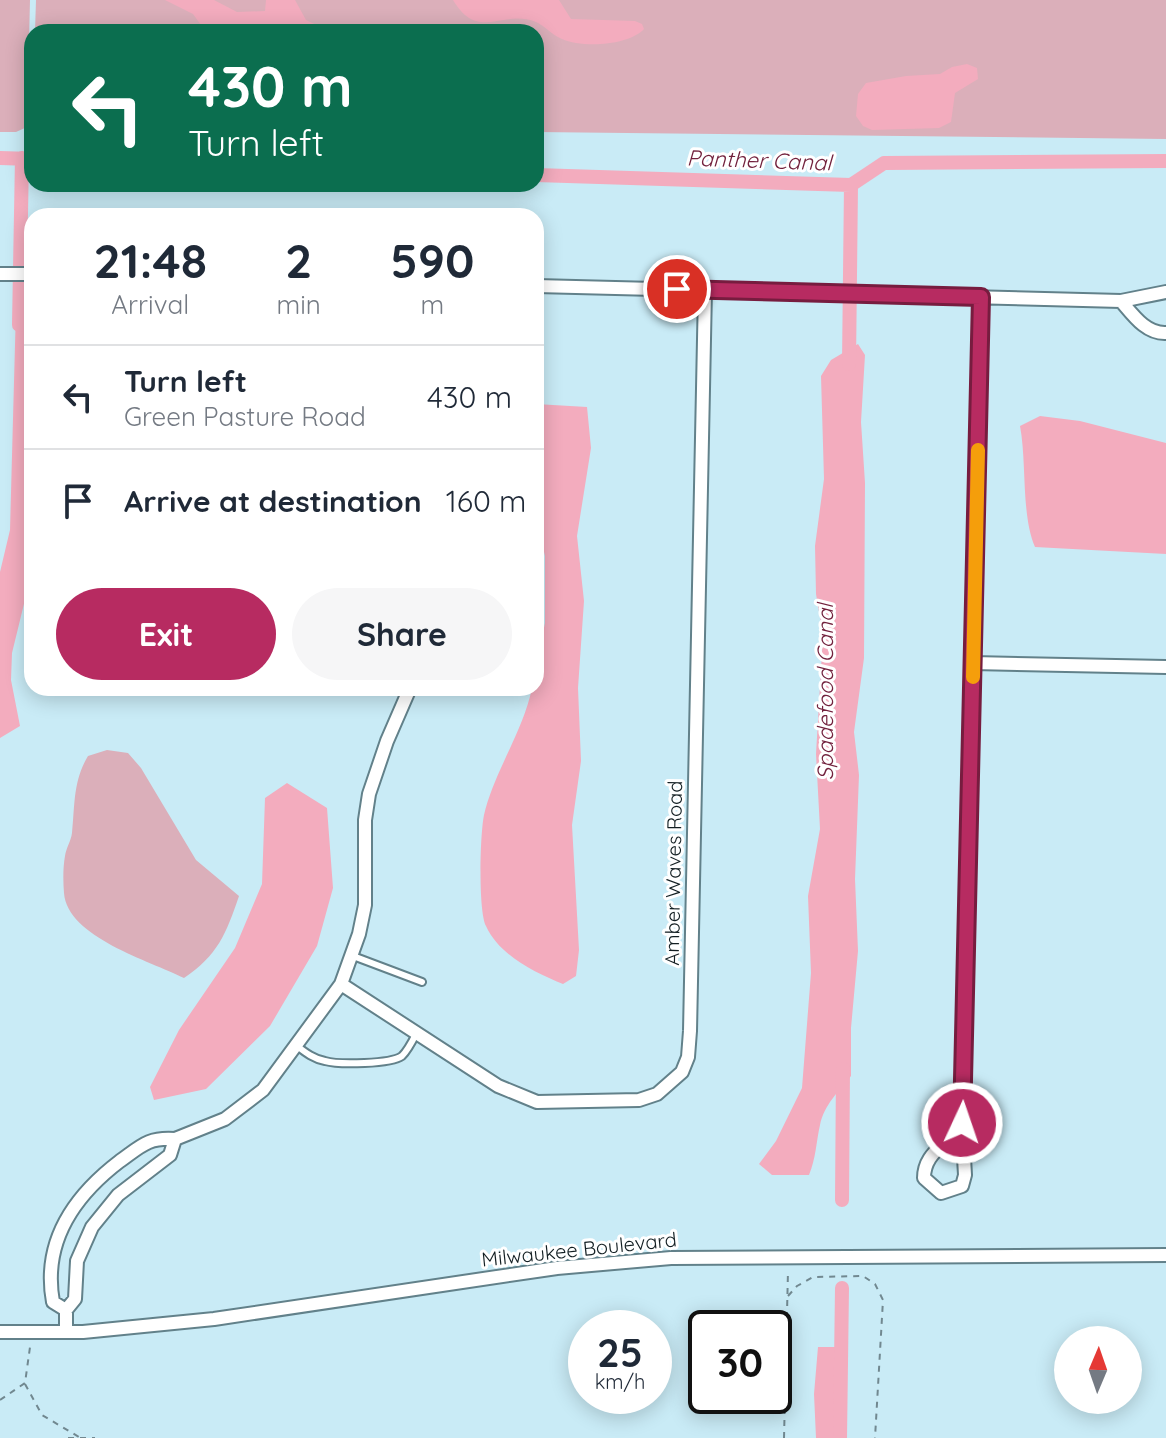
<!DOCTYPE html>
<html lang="en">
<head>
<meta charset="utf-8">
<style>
  :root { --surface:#fff; --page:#f6f6f7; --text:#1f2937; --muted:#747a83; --line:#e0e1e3; --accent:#b72b61 }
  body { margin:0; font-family:Quicksand,sans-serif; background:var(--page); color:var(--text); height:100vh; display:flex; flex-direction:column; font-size:30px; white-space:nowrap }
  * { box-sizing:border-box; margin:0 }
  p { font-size:26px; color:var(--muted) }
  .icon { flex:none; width:44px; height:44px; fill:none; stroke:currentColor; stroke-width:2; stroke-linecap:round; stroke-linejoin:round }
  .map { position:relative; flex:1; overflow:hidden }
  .details { position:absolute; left:24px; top:208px; width:520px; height:488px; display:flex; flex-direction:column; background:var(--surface); border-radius:24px; box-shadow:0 4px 20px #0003 }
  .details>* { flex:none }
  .banner { position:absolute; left:24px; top:24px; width:520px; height:168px; border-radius:24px; box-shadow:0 4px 20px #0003; background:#0b6e4f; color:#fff; overflow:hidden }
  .needle { width:52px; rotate:2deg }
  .buttons { position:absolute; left:1054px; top:1326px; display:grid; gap:16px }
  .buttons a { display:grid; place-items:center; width:88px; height:88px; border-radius:50%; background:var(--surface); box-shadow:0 4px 20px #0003; font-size:40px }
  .speed { position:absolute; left:568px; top:1310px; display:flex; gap:16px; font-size:40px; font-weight:700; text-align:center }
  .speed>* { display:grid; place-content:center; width:104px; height:104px; border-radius:50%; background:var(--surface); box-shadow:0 4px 20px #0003; line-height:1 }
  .speed small { font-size:20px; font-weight:400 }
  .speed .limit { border:4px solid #111; border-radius:12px; background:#fff; color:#111 }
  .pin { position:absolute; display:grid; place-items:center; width:68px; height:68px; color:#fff; margin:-34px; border:4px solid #fff; border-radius:50%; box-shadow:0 2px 8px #0007 }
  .me { position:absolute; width:88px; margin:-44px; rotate:3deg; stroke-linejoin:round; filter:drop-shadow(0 0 6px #0008) }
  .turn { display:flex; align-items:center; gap:28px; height:168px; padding:0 32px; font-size:36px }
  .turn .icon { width:104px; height:104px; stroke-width:2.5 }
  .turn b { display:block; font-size:56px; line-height:68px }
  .eta { display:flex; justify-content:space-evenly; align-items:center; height:136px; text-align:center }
  .eta b { font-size:48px; font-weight:700; line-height:56px }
  .action { display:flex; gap:16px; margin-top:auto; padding:16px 32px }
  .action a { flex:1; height:92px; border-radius:48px; background:var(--accent); color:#fff; font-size:32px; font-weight:700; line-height:92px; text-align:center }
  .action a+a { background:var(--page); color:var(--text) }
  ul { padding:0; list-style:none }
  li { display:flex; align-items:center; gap:24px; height:104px; padding:0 32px; border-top:2px solid var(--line) }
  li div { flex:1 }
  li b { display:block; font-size:30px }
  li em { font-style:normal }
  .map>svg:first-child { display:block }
</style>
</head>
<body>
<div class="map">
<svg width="1166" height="1438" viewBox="0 0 1166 1438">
  <rect width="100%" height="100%" fill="#c9ebf6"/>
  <path fill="#dbafba" d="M0 0H30L27 127 16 132H0Z
    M36 0H1166V139L536 132V32H35Z
    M107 750 128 753 141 768 196 860 239 896C226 934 218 955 184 978 150 961 67 937 64 893 63 881 63 867 65 856 66 848 71 841 72 833 75 804 73 781 88 756Z"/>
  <path fill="#f3acbe" d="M165 0H214L237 12 265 11 266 0H295L306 20 331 32H206L193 14Z
    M453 0H559L571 19 635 21 642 24 644 29C628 46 582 48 562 39 552 35 545 26 536 22 502 8 479 43 453 0Z
    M967 64 977 68 978 79 955 93 951 122 939 128 872 130 863 126 856 116 858 94 866 83 906 76 940 74 952 67Z
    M32 303V571L12 653 11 680 20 726 0 738V572L10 530 16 308Z
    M858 344 865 355 861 422 865 483 864 658 854 732 859 775 855 879 858 951 851 1028V1076C839 1091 824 1105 820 1125 816 1143 816 1158 809 1175H772L759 1164 776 1141 802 1088 811 973 808 896 820 829 816 754 823 635 816 594 815 546 824 479 821 376 831 360Z
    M536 404 587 407 591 448 577 536 584 601 578 688 581 761 572 825 579 950 576 976 563 984C535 973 499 955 486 926 478 910 480 834 484 815 494 772 523 732 532 688H536V667L545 623V556L536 518Z
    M1040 416 1080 421 1166 443V554L1035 547C1021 515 1027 463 1020 426Z
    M287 783 327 808 333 888 317 946 270 1026 206 1089 154 1100 150 1087 179 1030 235 948 262 884 265 798Z
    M818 1347H841L840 1411 844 1438H816L814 1394Z"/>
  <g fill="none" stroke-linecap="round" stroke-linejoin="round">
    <path stroke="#f3acbe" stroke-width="14" d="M0 158 32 159
      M536 175 851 185 884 163 1166 161
      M19 325 22 158
      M849 364 851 185
      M842 1200 843 1069
      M840 1438 842 1288"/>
    <g stroke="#62818a" stroke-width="10">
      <path id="lane" d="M353 956 422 982
        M297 1046C306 1053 314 1059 325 1061 339 1065 391 1064 402 1056 408 1050 412 1042 416 1034"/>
    </g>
    <g stroke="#62818a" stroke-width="16">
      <path id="street" d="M0 274H32
        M536 286 1121 301 1166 292
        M1121 301C1133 315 1146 334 1166 333
        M973 663 1166 667
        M341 984 498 1086 537 1102 639 1100 657 1094 682 1072 688 1057 690 1031 705 290
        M962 1123 965 1175 962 1186 941 1193 924 1178C924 1146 960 1143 963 1108L981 297
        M175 1139 225 1119 263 1090 341 984 359 934 365 905V820L369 794 387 741 410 688
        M0 1332H83L214 1319 557 1268 671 1258 1166 1255
        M66 1332V1310L75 1299 77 1261 92 1227 118 1195 170 1155 175 1139C148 1137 141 1146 120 1161 74 1196 42 1242 53 1302L66 1310"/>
    </g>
    <path stroke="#718890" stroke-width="2" stroke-dasharray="6 6" stroke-linecap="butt" d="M788 1296 797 1286 813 1277 863 1276 875 1284 883 1300 875 1438
      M25 1384 42 1415 79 1437
      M0 1400 25 1383 30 1347
      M68 1438H95
      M784 1438 788 1271"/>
    <use href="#lane" stroke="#fff" stroke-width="6"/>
    <use href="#street" stroke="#fff" stroke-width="12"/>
  </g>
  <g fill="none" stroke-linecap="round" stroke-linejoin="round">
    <g stroke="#771c3f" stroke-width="20">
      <path id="route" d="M677 289 981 297 962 1123"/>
    </g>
    <use href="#route" stroke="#b72b61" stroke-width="14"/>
    <path stroke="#f59e0b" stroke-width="14" d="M973 677 978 450"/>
  </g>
  <g text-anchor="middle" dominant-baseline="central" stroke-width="6" stroke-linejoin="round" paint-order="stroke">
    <g font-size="20" fill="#121e22" stroke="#fff">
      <text transform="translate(673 873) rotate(-89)">Amber Waves Road</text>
      <text transform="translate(579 1249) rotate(-6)">Milwaukee Boulevard</text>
    </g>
    <g font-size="22" font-style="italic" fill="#72213d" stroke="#fff">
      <text transform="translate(759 160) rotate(2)">Panther Canal</text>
      <text transform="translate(825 692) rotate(-90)">Spadefood Canal</text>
    </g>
  </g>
</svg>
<div class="buttons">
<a><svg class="needle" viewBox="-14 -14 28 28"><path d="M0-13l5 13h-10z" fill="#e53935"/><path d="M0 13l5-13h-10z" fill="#747a83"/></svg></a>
</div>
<div class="speed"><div>25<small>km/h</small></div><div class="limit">30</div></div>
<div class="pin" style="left:677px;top:289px;background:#d93025"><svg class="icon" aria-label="arrive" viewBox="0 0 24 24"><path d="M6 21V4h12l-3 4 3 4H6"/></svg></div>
<svg class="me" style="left:962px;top:1123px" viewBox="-20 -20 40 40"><circle r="17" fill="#b72b61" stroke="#fff" stroke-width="3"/><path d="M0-11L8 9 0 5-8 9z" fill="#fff"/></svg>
<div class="banner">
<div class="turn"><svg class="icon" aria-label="left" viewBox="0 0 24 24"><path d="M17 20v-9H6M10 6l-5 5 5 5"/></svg><div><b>430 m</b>Turn left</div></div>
</div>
<section class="details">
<div class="eta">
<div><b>21:48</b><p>Arrival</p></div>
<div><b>2</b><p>min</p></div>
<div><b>590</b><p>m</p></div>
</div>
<ul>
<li><svg class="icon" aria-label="left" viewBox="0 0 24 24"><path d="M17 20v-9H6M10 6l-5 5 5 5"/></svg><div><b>Turn left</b><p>Green Pasture Road</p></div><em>430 m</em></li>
<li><svg class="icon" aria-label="arrive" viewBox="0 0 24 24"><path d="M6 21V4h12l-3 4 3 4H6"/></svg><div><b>Arrive at destination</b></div><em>160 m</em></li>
</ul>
<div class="action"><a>Exit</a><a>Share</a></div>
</section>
</div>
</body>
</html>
